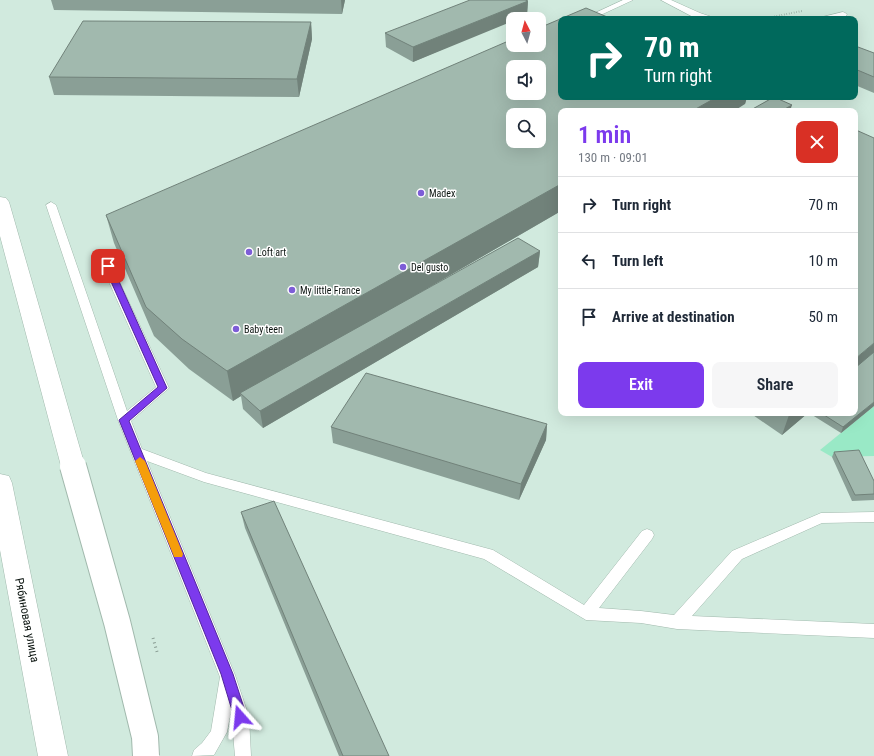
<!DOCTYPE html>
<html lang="en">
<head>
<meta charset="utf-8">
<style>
  :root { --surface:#fff; --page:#f6f6f7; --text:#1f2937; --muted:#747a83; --line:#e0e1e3; --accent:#7c3aed }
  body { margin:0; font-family:"Roboto Condensed",sans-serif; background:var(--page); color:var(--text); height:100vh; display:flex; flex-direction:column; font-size:15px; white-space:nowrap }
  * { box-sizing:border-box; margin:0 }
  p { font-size:13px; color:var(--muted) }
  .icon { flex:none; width:22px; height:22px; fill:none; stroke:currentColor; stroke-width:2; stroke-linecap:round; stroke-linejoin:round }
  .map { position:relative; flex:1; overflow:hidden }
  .side { position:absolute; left:558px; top:108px; width:300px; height:308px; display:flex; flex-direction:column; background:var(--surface); border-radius:8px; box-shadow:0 4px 16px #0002 }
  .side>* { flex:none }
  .guide { position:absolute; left:558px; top:16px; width:300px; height:84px; border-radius:8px; box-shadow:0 4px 16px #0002; background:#00695c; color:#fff; overflow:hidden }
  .needle { width:26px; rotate:354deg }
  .tools { position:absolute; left:506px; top:12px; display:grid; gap:8px }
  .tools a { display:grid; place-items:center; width:40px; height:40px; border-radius:8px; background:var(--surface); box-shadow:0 4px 16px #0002; font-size:20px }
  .pin { position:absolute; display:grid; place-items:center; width:34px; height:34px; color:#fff; margin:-17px; border-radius:8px; box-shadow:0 2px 6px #0006 }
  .me { position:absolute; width:44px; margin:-22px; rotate:342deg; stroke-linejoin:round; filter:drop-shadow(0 0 3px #0008) }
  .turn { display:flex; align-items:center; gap:14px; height:84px; padding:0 20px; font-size:18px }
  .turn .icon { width:52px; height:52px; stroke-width:2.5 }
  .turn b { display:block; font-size:28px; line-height:34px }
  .round { display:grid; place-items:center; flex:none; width:42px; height:42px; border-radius:8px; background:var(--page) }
  .summary { display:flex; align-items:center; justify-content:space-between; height:68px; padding:0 20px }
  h1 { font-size:24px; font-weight:600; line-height:30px; color:var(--accent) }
  .cta { display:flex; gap:8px; margin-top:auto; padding:8px 20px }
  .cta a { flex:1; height:46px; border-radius:8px; background:var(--accent); color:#fff; font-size:16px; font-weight:600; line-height:46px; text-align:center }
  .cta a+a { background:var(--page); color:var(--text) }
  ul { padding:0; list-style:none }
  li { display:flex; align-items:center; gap:12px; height:56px; padding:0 20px; border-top:1px solid var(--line) }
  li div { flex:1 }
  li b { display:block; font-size:15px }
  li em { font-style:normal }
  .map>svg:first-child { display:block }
</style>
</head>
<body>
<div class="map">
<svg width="874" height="756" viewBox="0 0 874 756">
  <rect width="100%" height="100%" fill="#d1eade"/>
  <path fill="#99e9c6" d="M874 406V456L832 457 820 450Z"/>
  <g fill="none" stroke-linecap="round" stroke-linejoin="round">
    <g stroke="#a1b9ad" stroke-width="1">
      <path id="service" d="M623 0H633L592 19H582Z
        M661 0H671L700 13 718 19H697Z
        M843 12 847 14 846 16 829 19H814Z
        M51 202 56 205 127 411 156 387 96 253 97 251 101 250 106 253 169 388 131 421 142 449 206 473 493 550 584 605 642 531 647 529 652 531 654 535 652 539 599 608 641 611 674 615 732 551 821 513 874 512V522L822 523 742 559 692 616 874 624V638L677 629 641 623 586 620 484 559 204 482 147 461 235 675 249 717 251 756H235L231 711 227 732 214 755 192 756 194 750 202 743 211 731 220 677 118 420 46 205Z"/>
    </g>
    <g stroke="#a1b9ad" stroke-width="1">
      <path id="secondary" d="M0 197 6 198 9 202 85 466 81 472 73 475 65 472 61 466 0 236Z
        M0 474 9 476 12 483 68 756H38L0 550Z"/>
    </g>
    <path stroke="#879a91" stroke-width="2" stroke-dasharray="0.5 2" stroke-linecap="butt" d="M762 19 802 11"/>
    <path stroke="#879a91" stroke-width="3" stroke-dasharray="1 3.5" stroke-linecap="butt" d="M153 638 157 652"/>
    <use href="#service" fill="#fff" fill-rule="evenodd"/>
    <use href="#secondary" fill="#fff" fill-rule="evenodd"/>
    <g stroke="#a1b9ad" stroke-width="28" stroke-linecap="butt">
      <path id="secondary-bridge" d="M73 466 117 622 145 737 146 756"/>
    </g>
    <use href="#secondary-bridge" stroke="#fff" stroke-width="26"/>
  </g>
  <path fill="#8a9f96" d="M51 0H345L342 14 54 10Z
    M528 1 527 15 517 19H513L413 62 386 47 385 33Z
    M311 22 312 39 299 97 54 95 49 77Z
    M855 49 874 53V93L855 85Z
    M561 97H747L745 104 561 111V211L414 296 540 251 538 267 263 428 243 409 241 396 233 401 189 369 154 336 114 243 106 215Z
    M874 406 841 433 809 413H855Z
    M750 413H808L782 435Z
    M547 424 546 440 519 500 333 443 331 427Z
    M834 452 874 481V500L852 501 832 457Z
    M241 512 389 756H339L245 528Z"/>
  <path fill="#71827a" d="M341 0H345L342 14Z
    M528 1 527 15 517 19H513V21L413 62V47Z
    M311 22 312 39 299 97 297 79Z
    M717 97H747L745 104 734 111H692Z
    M792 105 790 111H781Z
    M561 184V211L243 395 240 393 241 396 233 401 227 371Z
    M540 251 538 267 263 428 260 411Z
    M874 343V356L855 373V359Z
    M874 402V406L841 433 843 427Z
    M791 413H808L782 435 789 415Z
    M547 424 546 440 519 500 521 484Z"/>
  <path fill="#a1b9ae" stroke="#71827a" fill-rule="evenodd" d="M470 0H525L528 1 413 47 385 33Z
    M586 8 612 19H561V97H717L692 111H561V184L227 371 182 339 146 307 106 215 513 39V45H539V28ZM513 67H539V93H513ZM513 115H539V141H513Z
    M83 21 311 22 297 79 49 77Z
    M858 47 874 53V77L855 69V49Z
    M774 97 792 105 781 111H749Z
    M856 130 874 138V343L855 359V131Z
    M518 238 540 251 260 411 240 393Z
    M874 352V402L843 427 821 413H855V368Z
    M366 373 547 424 521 484 331 427Z
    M786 413H791L789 415Z
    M859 450 874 481V494L855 495 834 452Z
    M274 501 389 756H343L241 512Z"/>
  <path fill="#7c3aed" stroke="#51269a" d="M108 264 112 266 167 388 129 421 233 674 247 717 245 721 240 723 236 721 234 717 221 674 119 420 158 387 104 266Z"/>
  <path fill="#f59e0b" d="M140 457 145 461 183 554 182 557H174L173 554 135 461Z"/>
  <g fill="#7d5dd7" stroke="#fff" stroke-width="1.5">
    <circle cx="421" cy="193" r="4"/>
    <circle cx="249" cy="252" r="4"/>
    <circle cx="403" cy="267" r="4"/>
    <circle cx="292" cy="290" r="4"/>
    <circle cx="236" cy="329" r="4"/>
  </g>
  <g text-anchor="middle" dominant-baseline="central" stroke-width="3" stroke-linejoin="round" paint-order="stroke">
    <g font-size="10" fill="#0a130f" stroke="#fff" text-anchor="start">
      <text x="429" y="193">Madex</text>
      <text x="257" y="252">Loft art</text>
      <text x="411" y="267">Del gusto</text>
      <text x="300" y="290">My little France</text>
      <text x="244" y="329">Baby teen</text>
    </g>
    <g font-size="12" fill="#0a130f" stroke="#fff">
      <text transform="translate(27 620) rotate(79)">Рябиновая улица</text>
    </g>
  </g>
</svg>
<div class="tools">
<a><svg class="needle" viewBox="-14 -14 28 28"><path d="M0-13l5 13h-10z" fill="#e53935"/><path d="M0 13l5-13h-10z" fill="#747a83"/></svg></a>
<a><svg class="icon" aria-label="sound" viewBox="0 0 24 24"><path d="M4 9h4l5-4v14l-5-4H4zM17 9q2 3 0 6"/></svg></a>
<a><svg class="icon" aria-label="search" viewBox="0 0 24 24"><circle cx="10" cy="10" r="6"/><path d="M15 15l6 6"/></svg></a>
</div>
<div class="pin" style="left:108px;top:266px;background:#d93025"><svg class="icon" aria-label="arrive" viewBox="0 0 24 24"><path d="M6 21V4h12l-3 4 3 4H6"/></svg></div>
<svg class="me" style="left:240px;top:717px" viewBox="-20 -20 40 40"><path d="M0-17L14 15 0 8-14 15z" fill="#7c3aed" stroke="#fff" stroke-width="4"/></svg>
<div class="guide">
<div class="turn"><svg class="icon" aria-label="right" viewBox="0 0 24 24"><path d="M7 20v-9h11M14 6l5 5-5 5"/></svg><div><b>70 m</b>Turn right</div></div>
</div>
<section class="side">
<div class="summary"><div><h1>1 min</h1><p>130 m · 09:01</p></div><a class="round" style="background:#d93025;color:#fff"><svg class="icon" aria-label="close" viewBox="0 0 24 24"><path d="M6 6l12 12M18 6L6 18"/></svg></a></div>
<ul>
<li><svg class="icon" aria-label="right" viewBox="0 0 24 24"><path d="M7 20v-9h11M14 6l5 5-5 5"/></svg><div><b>Turn right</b></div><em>70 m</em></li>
<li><svg class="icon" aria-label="left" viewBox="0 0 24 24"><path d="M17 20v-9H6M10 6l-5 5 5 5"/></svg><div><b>Turn left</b></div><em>10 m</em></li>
<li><svg class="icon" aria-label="arrive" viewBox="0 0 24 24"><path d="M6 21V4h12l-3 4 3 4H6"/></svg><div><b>Arrive at destination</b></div><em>50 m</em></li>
</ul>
<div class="cta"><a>Exit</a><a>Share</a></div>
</section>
</div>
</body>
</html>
